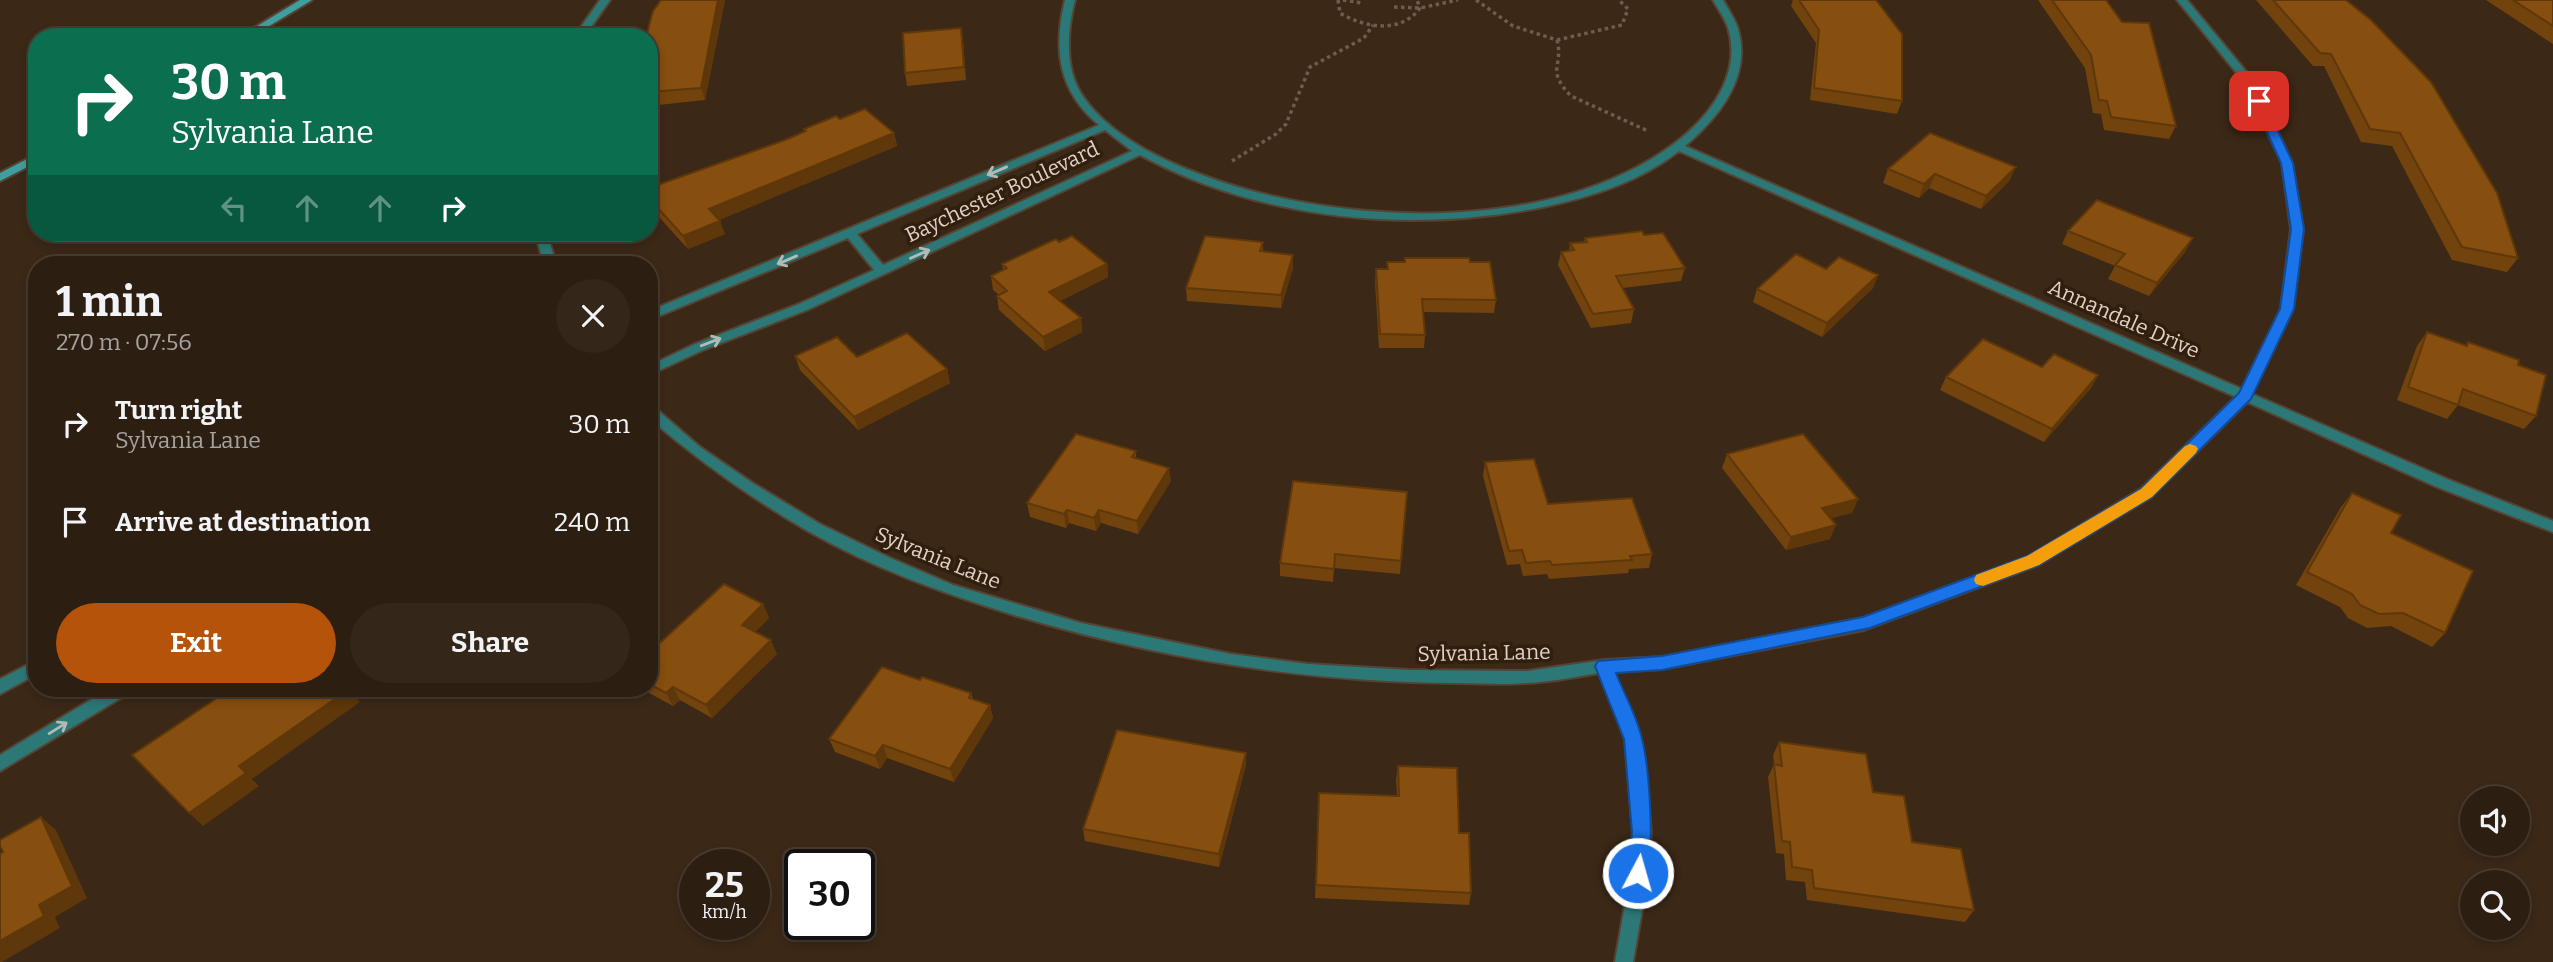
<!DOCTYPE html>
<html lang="en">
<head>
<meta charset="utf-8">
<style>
  :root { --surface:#2c1e11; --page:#34271a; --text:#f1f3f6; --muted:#a6a29f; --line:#483c31; --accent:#b45309 }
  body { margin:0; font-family:Bitter,serif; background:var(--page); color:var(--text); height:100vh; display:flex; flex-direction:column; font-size:26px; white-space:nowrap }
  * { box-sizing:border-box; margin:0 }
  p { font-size:23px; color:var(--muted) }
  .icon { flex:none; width:38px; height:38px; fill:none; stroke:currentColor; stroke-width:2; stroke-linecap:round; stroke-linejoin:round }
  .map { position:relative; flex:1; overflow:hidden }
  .drawer { position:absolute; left:28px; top:256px; width:630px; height:441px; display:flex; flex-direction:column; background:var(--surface); border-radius:28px; box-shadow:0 4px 10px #0003,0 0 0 2px var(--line) }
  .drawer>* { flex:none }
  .top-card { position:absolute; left:28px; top:28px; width:630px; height:214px; border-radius:28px; box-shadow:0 4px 10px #0003,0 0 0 2px var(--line); background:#0b6e4f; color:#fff; overflow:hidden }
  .fabs { position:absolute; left:2460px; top:786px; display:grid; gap:14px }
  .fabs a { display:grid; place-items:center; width:70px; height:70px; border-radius:50%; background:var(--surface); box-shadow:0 4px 10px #0003,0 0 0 2px var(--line); font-size:35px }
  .speed { position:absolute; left:679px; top:849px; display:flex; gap:14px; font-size:35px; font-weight:700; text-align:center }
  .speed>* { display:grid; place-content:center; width:91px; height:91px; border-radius:50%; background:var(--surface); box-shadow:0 4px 10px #0003,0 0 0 2px var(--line); line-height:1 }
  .speed small { font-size:18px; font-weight:400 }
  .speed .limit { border:4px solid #111; border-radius:10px; background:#fff; color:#111 }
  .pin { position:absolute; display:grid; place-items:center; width:60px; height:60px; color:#fff; margin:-30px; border-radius:14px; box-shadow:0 4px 10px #0006 }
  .me { position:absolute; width:77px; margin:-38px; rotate:6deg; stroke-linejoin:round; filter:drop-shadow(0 0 5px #0008) }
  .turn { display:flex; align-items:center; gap:24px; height:147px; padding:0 28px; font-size:32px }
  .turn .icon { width:91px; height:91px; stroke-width:2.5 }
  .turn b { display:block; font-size:49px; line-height:60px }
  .lanes { display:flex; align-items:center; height:66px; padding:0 28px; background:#0003; justify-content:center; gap:35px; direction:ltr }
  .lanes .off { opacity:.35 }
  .round { display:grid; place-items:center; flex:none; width:74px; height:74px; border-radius:37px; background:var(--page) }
  .overview { display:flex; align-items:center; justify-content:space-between; height:119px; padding:0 28px }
  h1 { font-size:42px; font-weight:700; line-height:52px }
  .button { display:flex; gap:14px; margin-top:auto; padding:14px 28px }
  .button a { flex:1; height:80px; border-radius:42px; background:var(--accent); color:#fff; font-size:28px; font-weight:700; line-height:80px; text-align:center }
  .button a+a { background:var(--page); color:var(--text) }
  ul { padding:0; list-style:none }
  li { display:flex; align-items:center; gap:21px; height:98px; padding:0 28px }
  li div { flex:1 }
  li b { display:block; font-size:26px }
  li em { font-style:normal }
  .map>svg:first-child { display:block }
</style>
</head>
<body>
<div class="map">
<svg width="2553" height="962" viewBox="0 0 2553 962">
  <rect width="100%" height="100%" fill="#3b2817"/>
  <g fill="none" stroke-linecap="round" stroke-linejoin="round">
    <g stroke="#554333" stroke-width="4">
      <path id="street" d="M600 0H610L584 37H574Z
        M1065 0H1075C1067 31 1064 70 1084 98 1110 135 1161 160 1202 175 1342 228 1565 236 1685 135 1715 109 1741 70 1728 28 1725 18 1718 9 1713 0H1723C1728 9 1735 19 1738 29 1752 77 1719 117 1685 146L2242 389 2281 309 2291 229 2282 163 2244 82 2177 0H2187L2254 81 2292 163 2303 229 2293 309 2252 394 2447 479 2553 521V532L2437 487 2247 402 2151 497 2038 565 1864 630 1662 669 1614 672 1641 739 1651 832 1645 893 1633 962H1615L1627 893 1633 832 1625 739 1599 673C1575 677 1550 682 1526 683 1503 685 1480 683 1457 683 1304 682 1160 659 1014 615 943 593 873 568 808 531 751 498 699 461 649 418V406L654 407 700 447 751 482 820 524 888 557 953 585 1081 623 1231 654 1308 664 1409 670 1527 671 1604 660 1662 657 1863 618 2028 557 2141 489 2236 397 1679 151C1641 181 1594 196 1548 206 1414 234 1262 221 1140 155L807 310 703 350 649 375V366L695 344 799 304 874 270 848 238 649 320V311L1099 125C1058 91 1053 49 1065 0ZM1105 130 1132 151 883 265 857 234Z
        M535 233H547L556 264H544Z
        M37 660V674L0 694V679Z
        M110 688H131L129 693 0 771V755Z"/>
    </g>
    <g stroke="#554333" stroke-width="4">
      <path id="secondary" d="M300 0H312L251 37H239Z
        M37 154V162L0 181V173Z"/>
    </g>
    <path stroke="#6e5d4e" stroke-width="3.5" stroke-dasharray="3.5 3.5" stroke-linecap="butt" d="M1338 0 1340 13C1365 28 1401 34 1420 8L1417 0
      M1343 0 1362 3
      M1476 0 1513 26 1557 40C1564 67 1545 69 1571 96L1648 131
      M1394 7 1420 8 1458 0
      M1557 40 1622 25 1628 9 1619 0
      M1232 161 1276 134 1286 124 1310 67 1364 38 1373 25"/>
    <use href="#street" fill="#2c7877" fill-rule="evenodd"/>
    <use href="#secondary" fill="#3f9f9e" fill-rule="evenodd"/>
  </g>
  <path fill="#73430d" d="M725 0 705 100 649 106V37Z
    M1793 0H1876L1902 101 1897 114 1810 100 1816 43 1791 6Z
    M2038 0H2106L2176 126 2169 139 2104 130 2101 114 2093 113 2085 68Z
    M2256 0H2346L2518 258 2507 272 2452 260 2392 146 2361 142 2324 66H2313Z
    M2486 0H2553V44Z
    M961 28 963 40 966 80 907 86 905 73Z
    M840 119 894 133 897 146 719 220 725 234 688 249 649 206V188L785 140 805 132 804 129Z
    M1888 169 2010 180 1981 209 1929 188 1919 198 1883 183Z
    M2068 231 2193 238 2185 252 2149 296 2108 279 2115 266 2062 244Z
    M1644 235 1685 268 1681 281 1623 288 1634 309 1631 323 1591 328 1558 265 1561 252 1569 251 1570 243 1584 242 1585 238Z
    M1059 242 1107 264 1108 277 1060 301 1081 318 1082 332 1045 351 999 310 997 296 999 295 993 290 991 276 1003 270 1002 264Z
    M1263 242V251L1293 255V268L1281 308 1187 301 1186 288Z
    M1387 262H1470L1496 300 1494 313 1423 312 1425 335 1424 348H1379L1375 282 1376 269H1387Z
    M1826 269 1878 275 1873 288 1822 337 1753 302 1757 289Z
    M2427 332 2465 346 2468 342 2518 365 2536 416 2524 429 2458 405 2447 419 2397 400 2417 346Z
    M795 356 857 357 947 369 950 383 858 430 800 370Z
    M2042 367 2098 375 2091 388 2044 442 1940 390 1946 377Z
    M1136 451V458L1171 481 1138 534 1101 523 1096 531 1069 523 1066 528 1030 517 1027 503Z
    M1727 454 1858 499 1852 513 1830 518V539L1786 550 1722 468Z
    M1485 462 1548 504 1652 554 1649 568 1629 569 1628 573 1549 579 1547 574 1523 576 1520 564 1507 565 1483 476Z
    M1407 492 1400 574 1334 568 1333 582 1280 576V563Z
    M2352 493 2391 533 2445 633 2432 647 2391 626 2367 628 2348 618 2340 607 2296 585 2341 507Z
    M763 604 769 618 755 632 777 654 712 718 680 700 673 706 640 688H649V653Z
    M920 680 971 693 973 699 990 705 993 718 954 782 887 758 880 769 835 752 829 739Z
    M1779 742 1873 792 1912 842 1974 910 1965 922 1807 900 1805 882 1786 880 1784 854 1776 853 1768 777 1774 764 1773 755Z
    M1246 753V765L1219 867 1085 841 1083 829Z
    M1398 766 1459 833 1471 893 1469 905 1315 898 1319 793 1397 796 1396 779Z"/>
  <path fill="#5e370a" d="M718 0H725L705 100 701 88Z
    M961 28 963 40 966 80 964 67Z
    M894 133 897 146 714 222 709 209Z
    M2016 167 2010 180 1981 209 1986 196Z
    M1935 174 1929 188 1919 198 1924 184Z
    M720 221 725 234 688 249 683 236Z
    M2193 238 2185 252 2149 296 2157 283Z
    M1293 255V268L1281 308V295Z
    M1107 264 1108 277 1051 305 1049 292Z
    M1878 275 1873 288 1822 337 1827 323Z
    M1081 318 1082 332 1045 351 1043 337Z
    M947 369 950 383 858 430 854 417Z
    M2098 375 2091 388 2044 442 2052 429Z
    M1169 468 1171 481 1138 534 1137 521Z
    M1858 499 1852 513 1817 522 1822 508Z
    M1067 510 1069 523 1066 528 1064 514Z
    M1099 510 1101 523 1096 531 1094 518Z
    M1836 525 1830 539 1786 550 1791 537Z
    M763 604 769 618 748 639 742 625Z
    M771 640 777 654 712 718 706 705Z
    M673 687 680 700 673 706 666 693Z
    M349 689 360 702 252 779 259 786 203 826 189 813 239 766Z
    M990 705 993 718 954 782 950 769Z
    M883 745 887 758 880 769 875 756Z
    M1246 753V765L1219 867V854Z
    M41 817 56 830 87 898 55 917 60 928 2 962H0V941L39 905Z"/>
  <path fill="#864e0f" stroke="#5e370a" stroke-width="2" d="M661 0H718L701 88 649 92V37H646L653 11Z
    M1799 0H1876L1902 34V101L1814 88 1819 30Z
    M2052 0H2106L2122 22 2149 23 2176 126 2111 117 2107 101 2099 100 2091 55Z
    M2273 0H2346L2371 20 2431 82 2497 193 2518 258 2462 247 2400 133 2370 129 2331 54 2320 53Z
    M2513 0H2553V26Z
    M961 28 964 67 905 73 903 33Z
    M865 109 894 133 709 209 720 221 683 236 649 198V188L785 140 806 131 804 129 836 116 840 119Z
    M1930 133 2016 167 1986 196 1935 174 1924 184 1888 169Z
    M2097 200 2193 238 2157 283 2115 265 2125 254 2068 231Z
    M1642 231 1644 235 1663 233 1685 268 1616 276 1634 309 1593 314 1561 252 1574 250 1570 243 1587 242 1585 238Z
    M1072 236 1107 264 1049 292 1081 318 1043 337 997 296 1007 291 991 276 1007 268 1002 264 1056 239 1059 242Z
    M1205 236 1263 242 1260 251 1293 255 1281 295 1186 288Z
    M1796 254 1826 269 1839 257 1878 275 1827 323 1757 289Z
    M1405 258H1469L1470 262H1490L1496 300 1422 299 1425 335 1380 334 1376 269H1388L1387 262H1405Z
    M2427 332 2467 346 2468 342 2519 360 2518 365 2546 375 2536 416 2463 389 2458 405 2408 387Z
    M907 333 947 369 854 417 795 356 837 337 857 357Z
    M1983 339 2042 367 2054 354 2098 375 2052 429 1946 377Z
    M1076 434 1136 451 1132 457 1169 468 1137 521 1099 510 1094 518 1067 510 1064 514 1027 503Z
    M1803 434 1858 499 1822 508 1836 525 1791 537 1727 454Z
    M1534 459 1548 504 1632 498 1652 554 1630 556 1632 560 1552 565 1550 561 1526 563 1522 550 1509 551 1485 462Z
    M1293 481 1407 492 1401 561 1335 554 1334 569 1280 563Z
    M2352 493 2401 515 2391 533 2473 571 2445 633 2403 613 2379 614 2360 605 2352 594 2307 572Z
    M724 584 763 604 742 625 771 640 706 705 673 687 666 693 649 684V653Z
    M882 667 920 680 922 677 971 693 969 698 990 705 950 769 883 745 875 756 829 739Z
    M232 688H347L349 689 239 766 246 773 189 813 132 755Z
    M1117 730 1246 753 1219 854 1083 829Z
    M1779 742 1866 754 1873 792 1904 796 1912 842 1961 849 1974 910 1814 888 1812 870 1792 867 1790 842 1782 841 1774 764 1782 766Z
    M1398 766 1457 768 1459 833H1469L1471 893 1316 885 1319 793 1399 796Z
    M41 817 72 886 39 905 44 916 0 941V854L3 852 0 846V840Z"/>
  <defs><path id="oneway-shaft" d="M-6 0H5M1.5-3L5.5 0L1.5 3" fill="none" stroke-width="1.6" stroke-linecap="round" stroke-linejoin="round" transform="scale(1.75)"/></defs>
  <g stroke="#b2bcb4">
    <use href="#oneway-shaft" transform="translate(997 171) rotate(157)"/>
    <use href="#oneway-shaft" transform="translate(920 254) rotate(-24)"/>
    <use href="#oneway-shaft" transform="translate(787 260) rotate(157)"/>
    <use href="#oneway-shaft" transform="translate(711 342) rotate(-21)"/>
    <use href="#oneway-shaft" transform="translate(58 728) rotate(-32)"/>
  </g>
  <path fill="#1a73e8" stroke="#114b97" stroke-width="2" d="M2259 98 2264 101 2293 163 2304 229 2294 309 2251 399 2152 497 2039 565 1870 628 1662 670 1616 673C1624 694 1637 716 1642 739 1649 766 1656 855 1645 879L1638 882 1631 879 1628 873 1632 832 1624 739 1595 666 1598 661 1662 656 1863 617 2027 556 2141 489 2239 393 2280 309 2291 229 2281 163 2253 101Z"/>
  <path fill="#f59e0b" d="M2190 444 2196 446 2198 449 2196 453 2152 497 2039 565 1983 586 1976 584 1974 580 1976 575 2027 556 2141 489 2185 446Z"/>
  <g text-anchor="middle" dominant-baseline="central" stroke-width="7" stroke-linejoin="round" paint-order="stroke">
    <g font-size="21" fill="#dfd2c8" stroke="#311e0d">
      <text transform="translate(1002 192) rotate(-25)">Baychester Boulevard</text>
      <text transform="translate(2124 319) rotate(24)">Annandale Drive</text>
      <text transform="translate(938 558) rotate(22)">Sylvania Lane</text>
      <text transform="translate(1484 653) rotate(-1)">Sylvania Lane</text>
    </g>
  </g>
</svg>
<div class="fabs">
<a><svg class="icon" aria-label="sound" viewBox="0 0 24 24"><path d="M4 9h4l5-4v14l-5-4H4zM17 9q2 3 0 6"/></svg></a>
<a><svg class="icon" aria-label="search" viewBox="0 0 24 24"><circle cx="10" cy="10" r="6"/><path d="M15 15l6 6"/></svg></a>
</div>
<div class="speed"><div>25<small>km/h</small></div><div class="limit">30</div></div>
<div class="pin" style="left:2259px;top:101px;background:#d93025"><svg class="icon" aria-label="arrive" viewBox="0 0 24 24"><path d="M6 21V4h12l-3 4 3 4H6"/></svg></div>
<svg class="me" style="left:1638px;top:873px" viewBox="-20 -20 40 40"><circle r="17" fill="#1a73e8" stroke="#fff" stroke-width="3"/><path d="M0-11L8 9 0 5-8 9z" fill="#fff"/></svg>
<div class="top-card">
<div class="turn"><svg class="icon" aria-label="right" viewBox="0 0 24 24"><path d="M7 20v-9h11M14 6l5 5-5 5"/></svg><div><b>30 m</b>Sylvania Lane</div></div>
<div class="lanes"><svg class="icon off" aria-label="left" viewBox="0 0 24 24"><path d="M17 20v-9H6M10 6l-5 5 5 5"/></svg><svg class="icon off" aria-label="ahead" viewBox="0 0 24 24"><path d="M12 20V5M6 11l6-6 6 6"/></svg><svg class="icon off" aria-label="ahead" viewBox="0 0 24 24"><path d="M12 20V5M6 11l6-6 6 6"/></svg><svg class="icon" aria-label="right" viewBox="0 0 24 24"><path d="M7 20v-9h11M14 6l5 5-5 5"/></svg></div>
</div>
<section class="drawer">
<div class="overview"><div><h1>1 min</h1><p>270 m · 07:56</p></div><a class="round"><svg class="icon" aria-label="close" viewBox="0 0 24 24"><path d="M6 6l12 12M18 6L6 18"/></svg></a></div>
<ul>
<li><svg class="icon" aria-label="right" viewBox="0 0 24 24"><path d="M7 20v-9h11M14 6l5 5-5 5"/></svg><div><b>Turn right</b><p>Sylvania Lane</p></div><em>30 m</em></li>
<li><svg class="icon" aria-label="arrive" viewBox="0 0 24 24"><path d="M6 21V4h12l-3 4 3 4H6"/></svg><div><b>Arrive at destination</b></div><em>240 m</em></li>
</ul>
<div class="button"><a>Exit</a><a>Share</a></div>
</section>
</div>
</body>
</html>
